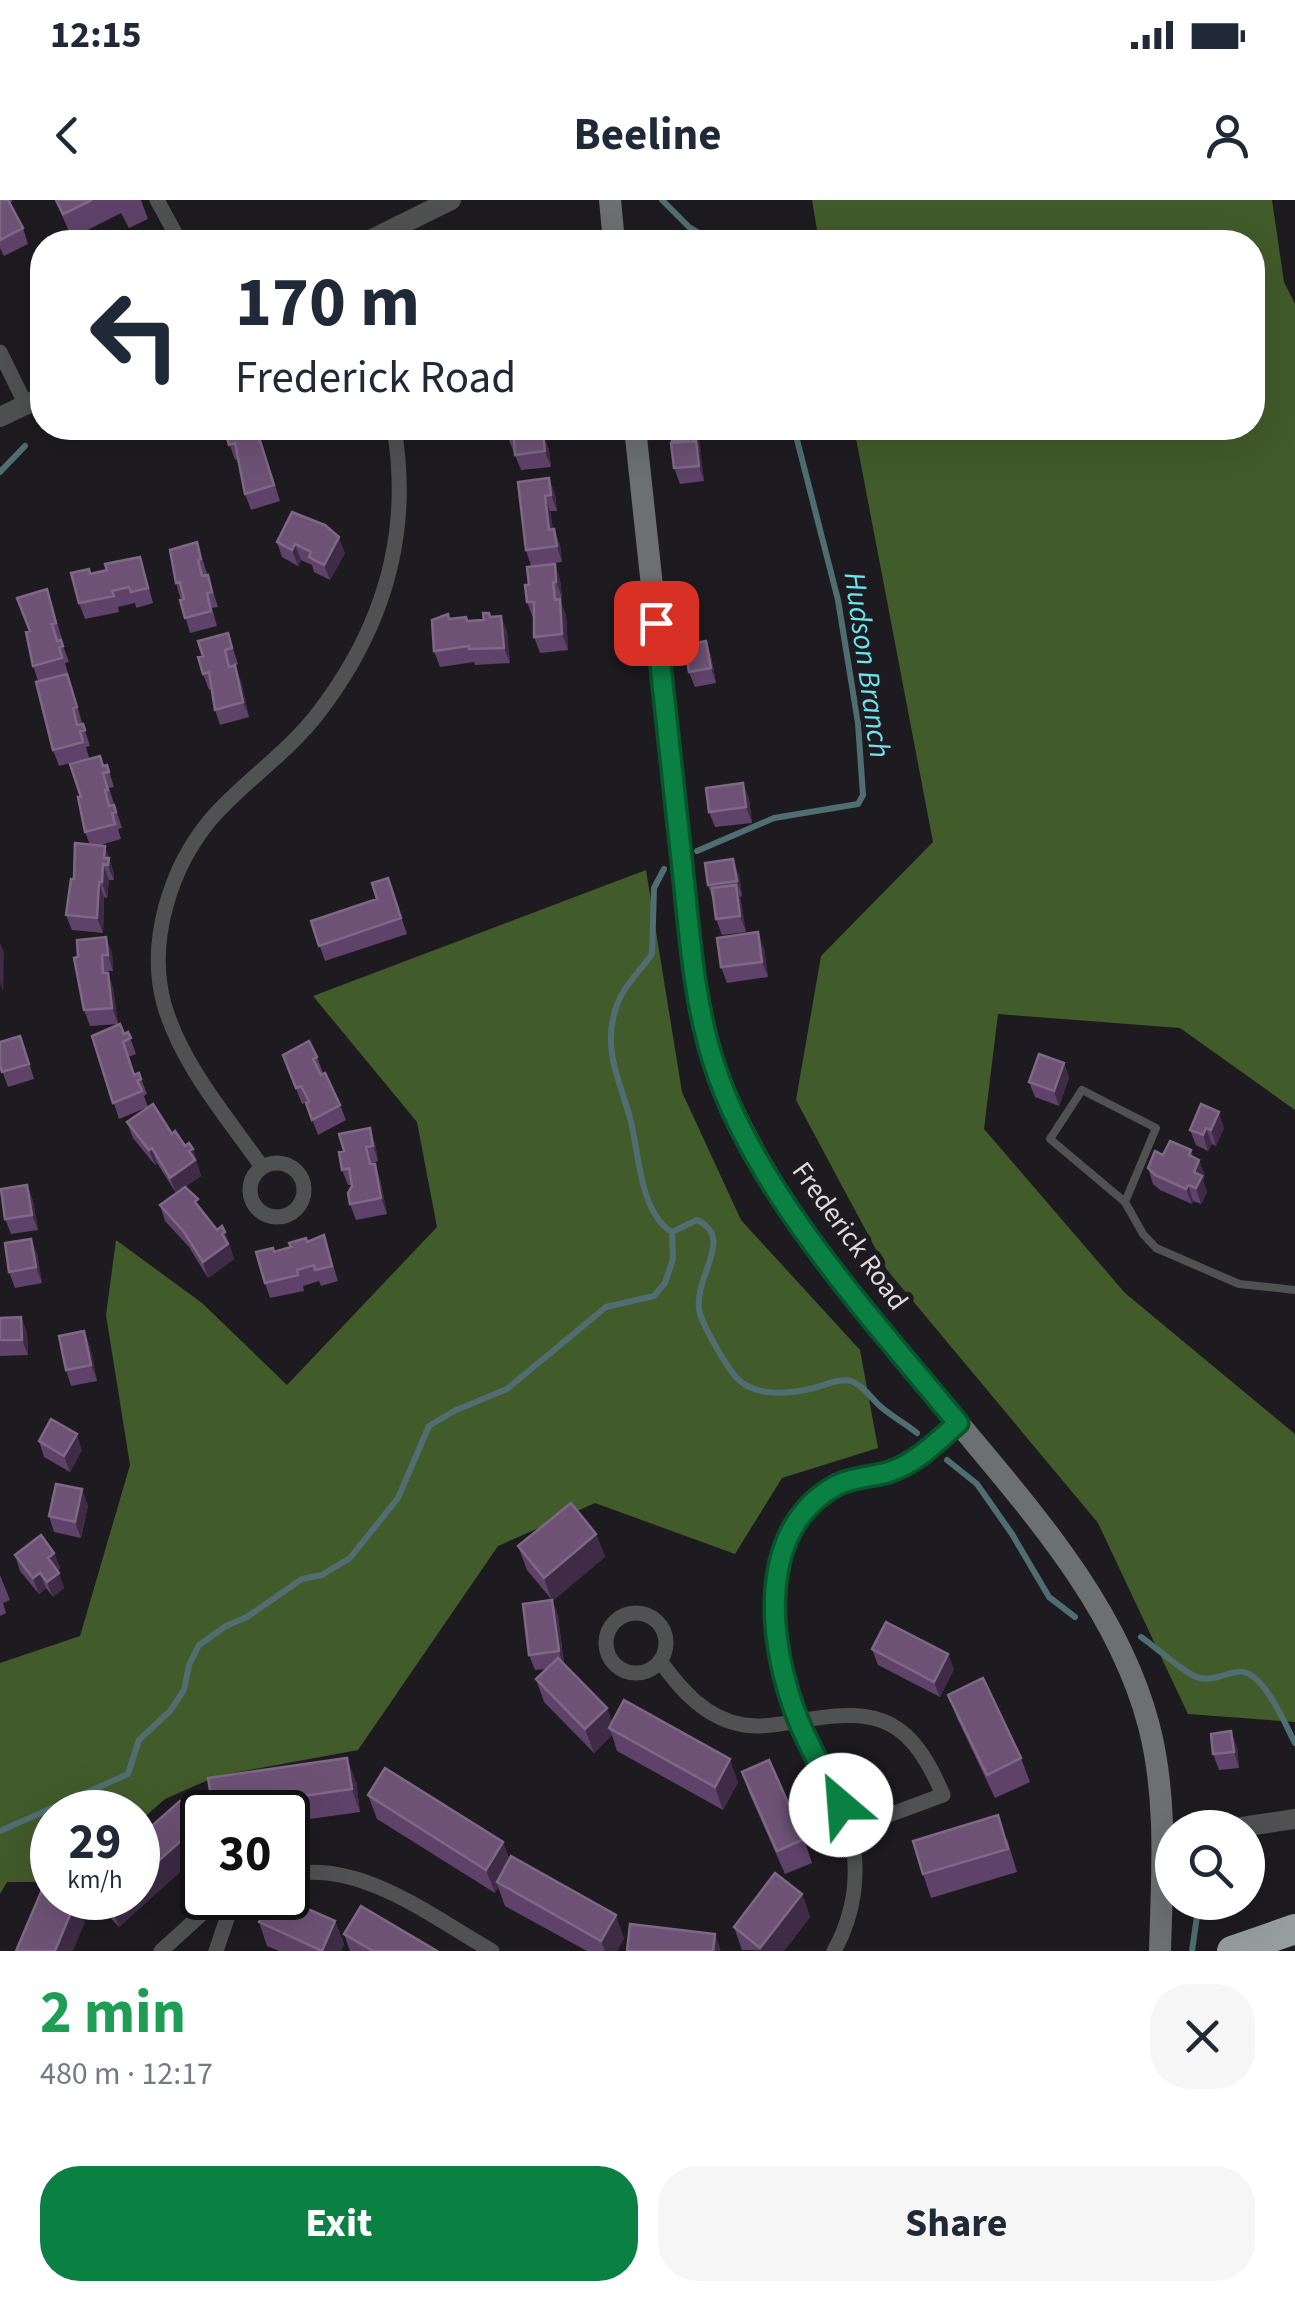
<!DOCTYPE html>
<html lang="en">
<head>
<meta charset="utf-8">
<style>
  :root { --surface:#fff; --page:#f6f6f7; --text:#1f2937; --muted:#747a83; --accent:#0b8043 }
  body { margin:0; font-family:"Source Sans 3",sans-serif; background:var(--page); color:var(--text); height:100vh; display:flex; flex-direction:column; font-size:38px; white-space:nowrap }
  * { box-sizing:border-box; margin:0 }
  p { font-size:32px; color:var(--muted) }
  .icon { flex:none; width:55px; height:55px; fill:none; stroke:currentColor; stroke-width:2; stroke-linecap:round; stroke-linejoin:round }
  .map { position:relative; height:1751px; overflow:hidden }
  .panel { display:flex; flex-direction:column; background:var(--surface); flex:1 }
  .panel>* { flex:none }
  .banner { position:absolute; left:30px; top:30px; width:1235px; height:210px; border-radius:40px; box-shadow:0 10px 40px #0002; background:#fff; color:var(--text); overflow:hidden }
  .tools { position:absolute; left:1155px; top:1610px; display:grid; gap:20px }
  .tools a { display:grid; place-items:center; width:110px; height:110px; border-radius:50%; background:var(--surface); box-shadow:0 10px 40px #0002; font-size:50px }
  .speed { position:absolute; left:30px; top:1590px; display:flex; gap:20px; font-size:50px; font-weight:700; text-align:center }
  .speed>* { display:grid; place-content:center; width:130px; height:130px; border-radius:50%; background:var(--surface); box-shadow:0 10px 40px #0002; line-height:1 }
  .speed small { font-size:25px; font-weight:400 }
  .speed .limit { border:5px solid #111; border-radius:15px; background:#fff; color:#111 }
  .pin { position:absolute; display:grid; place-items:center; width:85px; height:85px; color:#fff; margin:-42px; border-radius:20px; box-shadow:0 5px 15px #0006 }
  .me { position:absolute; width:110px; margin:-55px; rotate:333deg; stroke-linejoin:round; filter:drop-shadow(0 0 8px #0008) }
  .turn { display:flex; align-items:center; gap:35px; height:210px; padding:0 40px; font-size:45px }
  .turn .icon { width:130px; height:130px; stroke-width:2.5 }
  .turn b { display:block; font-size:70px; line-height:85px }
  .round { display:grid; place-items:center; flex:none; width:105px; height:105px; border-radius:40px; background:var(--page) }
  .headline { display:flex; align-items:center; justify-content:space-between; height:170px; padding:0 40px }
  h1 { font-size:60px; font-weight:700; line-height:75px; color:#1e9e55 }
  .action { display:flex; gap:20px; margin-top:auto; padding:20px 40px }
  .action a { flex:1; height:115px; border-radius:40px; background:var(--accent); color:#fff; font-size:40px; font-weight:700; line-height:115px; text-align:center }
  .action a+a { background:var(--page); color:var(--text) }
  .status { display:flex; justify-content:space-between; align-items:center; height:70px; padding:0 50px; background:var(--surface); direction:ltr }
  .status svg { height:28px; fill:currentColor }
  header { display:flex; justify-content:space-between; align-items:center; height:130px; padding:0 40px; background:var(--surface); font-size:45px; font-weight:700 }
  .map>svg:first-child { display:block }
</style>
</head>
<body>
<div class="status"><b>12:15</b><svg viewBox="0 0 49 12"><path d="M0 12V9h3v3zM5 12V6h3v6zM10 12V3h3v9zM15 12V0h3v12zM26 1h20v11H26zM47 4h2v5h-2z"/></svg></div>
<header><svg class="icon" aria-label="back" viewBox="0 0 24 24"><path d="M15 5l-7 7 7 7"/></svg>Beeline<svg class="icon" aria-label="person" viewBox="0 0 24 24"><circle cx="12" cy="8" r="4"/><path d="M4 21q1-7 8-7t8 7"/></svg></header>
<div class="map">
<svg width="1295" height="1751" viewBox="0 0 1295 1751">
  <rect width="100%" height="100%" fill="#1d1b1f"/>
  <path fill="#425b2a" d="M812 0H1272L1284 82 1295 104V910L1180 828 998 814 984 929 1125 1093 1295 1234V1522L1188 1514 1098 1323 887 1070 796 900 821 756 933 642 854 228H1252V42H819Z
    M646 670 682 892 741 1020 860 1150 878 1248 782 1278 735 1354 595 1303 498 1346 358 1550 217 1576 165 1599 138 1623V1612H52V1682H7L0 1694V1463L80 1436 130 1265 106 1115 116 1040 202 1103 287 1185 437 1027 417 922 313 796Z"/>
  <g fill="none" stroke-linecap="round" stroke-linejoin="round">
    <path stroke="#506e72" stroke-width="6" d="M662 0 689 27 714 42
      M0 272 25 246
      M697 651 774 618 858 604 863 595 858 523 838 400 794 228
      M664 669 654 688 652 754C635 778 619 789 613 819 605 854 621 885 630 918 639 950 639 1013 672 1032L697 1020C735 1038 695 1074 699 1109 701 1123 725 1164 735 1176 753 1198 790 1194 814 1188 826 1185 839 1178 851 1181 863 1185 871 1198 880 1206 891 1216 905 1223 917 1233
      M947 1260 977 1284 1012 1334 1049 1397 1075 1417
      M1141 1437C1156 1447 1186 1475 1200 1478 1214 1481 1225 1473 1238 1472 1262 1468 1285 1524 1295 1543
      M0 1631 128 1574 139 1540 170 1511 184 1490 189 1465 199 1445 226 1426 247 1417 302 1379 322 1375 350 1358 398 1298 429 1226 454 1211 507 1189 606 1107 654 1096 665 1083 673 1059 672 1032
      M1192 1751 1199 1702"/>
    <path stroke="#4f5251" stroke-width="8" d="M1125 1002 1156 928 1082 890 1050 939 1125 1002 1143 1034 1156 1048 1239 1084 1295 1090"/>
    <path stroke="#4f5251" stroke-width="15" d="M157 0 180 42
      M0 152 26 205
      M250 990a27 27 0 1 1 54 0a27 27 0 1 1-54 0Z
      M262 967C227 917 181 864 164 804 147 742 170 668 211 619 244 581 288 553 319 512 384 427 412 334 394 228
      M606 1443a30 30 0 1 1 60 0a30 30 0 1 1-60 0Z
      M660 1461C681 1490 706 1519 744 1525 764 1528 785 1523 805 1520 882 1506 912 1522 943 1595L851 1629
      M288 1675C360 1659 432 1717 492 1751
      M161 1751 205 1711 226 1698
      M216 1751 234 1698
      M834 1751C854 1715 860 1674 851 1633 844 1595 815 1560 800 1523 776 1468 758 1361 803 1312 837 1276 864 1284 904 1265 925 1256 941 1238 958 1223"/>
    <path stroke="#4f5251" stroke-width="20" d="M366 42 451 0
      M0 217 42 197
      M1235 1628 1295 1619"/>
    <path stroke="#6c7070" stroke-width="22" d="M610 0 614 42
      M635 228C649 358 663 488 677 619 687 714 690 817 731 905 788 1029 883 1134 970 1237 1042 1323 1120 1415 1149 1526 1168 1600 1162 1676 1160 1751"/>
    <path stroke="#969d9d" stroke-width="30" d="M1232 1751 1295 1729"/>
  </g>
  <path fill="#5f4269" d="M0 0H12V2L10 3 23 28 28 44 4 56 0 48Z
    M55 0H141L148 19 129 28 121 13 72 38Z
    M224 228H257L280 301 251 310 245 294 238 259 235 260Z
    M541 228V234H543L549 250 551 267 521 270 508 238Z
    M670 228H697L704 281 680 284 674 268Z
    M518 282 555 294 557 311H550L553 329 560 345 562 362 531 366 526 350Z
    M277 342 345 353 330 380 314 372 312 365 301 360 298 366 282 357Z
    M170 350 202 358 218 407 212 408 217 426 190 433 176 383Z
    M555 364 560 380 562 397 559 399 566 415 568 450 540 453 534 437V418H533L527 402 529 385Z
    M145 373 153 403 136 408 135 403 118 407 119 412 85 419 79 403 90 374Z
    M47 389 62 439 58 441 61 440 69 462 65 463 82 523 78 524H83L90 546 86 547 89 558 59 566 53 550 38 481 33 466 30 431 17 398Z
    M501 416 507 432 510 463 475 465 474 462 440 467 434 451 450 419 468 421Z
    M228 433 238 464 231 466 241 481 249 517 220 525 215 510 211 489 209 490 203 474V456Z
    M706 441 711 456 716 483 695 487 689 472Z
    M107 565 114 587 109 588 122 628 118 629 121 639 97 646H105L114 674V680H109L107 698 104 697 103 733 72 730 66 715 74 679 90 645 85 632 81 597 104 566Z
    M743 583 749 599 752 623 715 627 709 612Z
    M739 675 742 696 740 697 746 732 722 735 716 719 713 700 708 685Z
    M388 678 407 734 325 761 311 721 377 699Z
    M764 748 768 777 727 783 721 767Z
    M112 753 113 771H107L113 788 118 824 90 826 84 810 74 758Z
    M128 832 136 854 128 857 134 875 139 873 147 894 144 896 148 907 119 919 92 836 124 834Z
    M26 852 34 879 8 887 0 865Z
    M283 855 317 857 323 873 320 874 340 905 346 920 318 935 306 903 307 902 302 904Z
    M1064 863 1069 878 1059 906 1035 897 1029 882Z
    M127 922 172 934 185 946 193 949 201 976 185 987 217 1030 225 1032 234 1059 208 1078 189 1047 165 1021 160 1005 176 993 157 963 155 965 133 938Z
    M370 928 375 944 378 961 372 963V964L380 979 387 1014 356 1020 350 1004 352 985H348L342 970 344 951Z
    M1224 928 1216 946 1212 944 1208 951 1196 945 1190 930Z
    M1163 955 1194 958 1199 960 1205 976 1203 980 1207 992 1201 1004 1193 1001 1192 1004 1160 990 1153 984 1148 968Z
    M27 985 33 1001 38 1030 11 1034 5 1019Z
    M324 1035 338 1081 321 1086 319 1081 303 1086 304 1091 270 1098 265 1083 274 1052Z
    M31 1039 37 1054 42 1083 15 1088 9 1072Z
    M21 1117 27 1133 28 1155 0 1156V1118Z
    M84 1131 90 1147 97 1181 71 1186 66 1170Z
    M39 1241 82 1250 70 1272 44 1257Z
    M88 1305 81 1338 54 1332 49 1316Z
    M596 1334 605 1357 552 1401 558 1416 564 1464 607 1508 612 1522 738 1582 723 1610 617 1551 612 1535 594 1553 544 1502 536 1479 546 1469 535 1470 529 1455 552 1400 527 1370 518 1346Z
    M54 1353 60 1368 57 1371 64 1388 53 1397 46 1388 39 1394 20 1371 15 1355Z
    M0 1375 10 1400 3 1403 6 1413 0 1416Z
    M872 1449 954 1469 940 1497 878 1465Z
    M948 1495 1021 1558 1030 1582 995 1598 957 1518Z
    M1237 1547 1239 1568 1219 1570 1213 1554Z
    M742 1572 804 1639 812 1663 785 1674 750 1595Z
    M356 1581 360 1612 288 1622V1612H214L213 1609Z
    M368 1595 503 1642 509 1659 624 1738 617 1751H587L505 1706 498 1687 495 1693 377 1619Z
    M202 1630V1652L119 1727 98 1704 96 1698H138Z
    M1007 1639 1017 1672 931 1698 923 1674Z
    M802 1694 810 1717 784 1751 742 1750 734 1727Z
    M335 1721 344 1744 341 1751H279L267 1746 259 1722Z
    M344 1734 437 1751H350Z"/>
  <path fill="#3f2b46" d="M694 228H697L698 230 701 253 696 238Z
    M543 234 549 250 551 267 545 251Z
    M696 241 701 256 704 281 699 266Z
    M549 278 555 294 557 311 551 295Z
    M545 296 550 311 555 346 549 330Z
    M554 329 560 345 562 362 557 346Z
    M339 337 345 353 330 380 324 365Z
    M295 344 301 360 298 366 292 350Z
    M555 364 560 380 562 397 556 382Z
    M560 399 566 415 568 450 562 434Z
    M501 416 507 432 510 463 504 448Z
    M706 441 711 456 716 483 711 468Z
    M235 465 241 481 249 517 243 502Z
    M743 583 749 599 752 623 746 607Z
    M105 646 114 674V680L104 658Z
    M733 659 739 675 742 696 737 681Z
    M103 664 109 680 107 698 102 682Z
    M99 682 104 697 103 733 97 718Z
    M736 685 741 700 746 732 740 716Z
    M758 732 764 748 768 777 762 762Z
    M106 737 112 753 113 771 108 755Z
    M0 743 4 752 3 792 0 782Z
    M108 773 113 788 118 824 112 808Z
    M1064 863 1069 878 1059 906 1054 891Z
    M1219 912 1224 928 1216 946 1211 930Z
    M370 928 375 944 378 961 373 946Z
    M1206 928 1212 944 1208 951 1203 935Z
    M152 948 157 963 155 965 149 950Z
    M193 949 201 976 176 993 170 978 189 951Z
    M1191 950 1197 966 1199 960 1205 976 1203 980 1207 992 1201 1004 1196 988 1189 955Z
    M375 964 380 979 387 1014 381 998Z
    M27 985 33 1001 38 1030 32 1015Z
    M1188 985 1193 1001 1192 1004 1186 989Z
    M225 1032 234 1059 208 1078 203 1062Z
    M31 1039 37 1054 42 1083 36 1067Z
    M21 1117 27 1133 28 1155 22 1140Z
    M84 1131 90 1147 97 1181 91 1165Z
    M77 1234 82 1250 70 1272 64 1256Z
    M82 1289 88 1305 81 1338 75 1322Z
    M596 1334 605 1357 553 1401 558 1416 564 1467 559 1451 552 1401 544 1378Z
    M54 1353 60 1368 53 1373 48 1358Z
    M40 1373 46 1388 39 1394 33 1378Z
    M59 1373 64 1388 53 1397 47 1382Z
    M948 1454 954 1469 940 1497 934 1482Z
    M607 1508 616 1531 609 1528 612 1535 594 1553 585 1529Z
    M1231 1531 1237 1547 1239 1568 1234 1552Z
    M347 1558 356 1581 360 1612 352 1589Z
    M730 1559 738 1582 723 1610 715 1587Z
    M200 1624 202 1630V1652L119 1727 110 1703 117 1698H138V1679Z
    M503 1642 512 1666 497 1682 498 1687 495 1693 486 1670Z
    M802 1694 810 1717 784 1751H761L760 1748Z
    M77 1698 85 1722 73 1751H55Z
    M616 1715 624 1738 617 1751H605L601 1741Z
    M335 1721 344 1744 341 1751H323Z
    M715 1734 721 1751H713Z"/>
  <path fill="#6d5275" stroke="#7e6886" stroke-width="2.5" d="M0 0H8L23 28 0 40Z
    M56 0H92L63 14Z
    M224 228H256L274 285 245 294 235 243 229 245Z
    M507 228H536V235L543 234 545 251 515 255 514 237 508 238Z
    M670 228H694L696 238 672 241Z
    M696 241 699 266 674 268 671 243Z
    M549 278 551 295 545 296 549 330 554 329 557 346 526 350 518 282Z
    M292 312 325 325 339 337 324 365 309 357 311 352 295 344 292 350 277 342Z
    M197 342 201 359 198 360 202 376 208 375 212 392 207 393 211 411 185 418 180 400 184 399 180 382 176 383 170 350Z
    M140 357 148 388 131 392 129 387 112 391 114 396 79 403 71 373 89 369 90 374 107 370 105 364Z
    M555 364 556 382H553L555 400 560 399 562 434 534 437V402H527L525 385H529L527 367Z
    M47 389 56 423 52 424 57 441 61 440 63 446 59 447 62 458 33 466 26 432 30 431 17 398Z
    M483 413H489L490 417 501 416 504 448 469 449V446L434 451 432 420 448 414 449 419 466 417 467 421 484 420Z
    M228 433 232 448 225 450 229 467 235 465 243 502 215 510 209 472 203 474 198 457 203 456 198 441Z
    M706 441 711 468 689 472 684 445Z
    M67 474 77 507 73 508 77 525 83 524 85 530 80 531 83 542 53 550 36 482Z
    M100 556 103 566 107 565 109 572 103 573 108 590H105L109 606 114 605 116 612 112 613 115 624 85 632 78 597H81L70 564Z
    M743 583 746 607 709 612 706 588Z
    M75 643 105 646 104 658H109L108 665 103 664 102 682H99L97 718 66 715 71 679H74Z
    M733 659 737 681 708 685 705 663Z
    M388 678 401 718 319 746 311 721 377 699 372 683Z
    M736 685 740 716 716 719 712 688Z
    M758 732 762 762 721 767 717 738Z
    M106 737 108 755H102L103 773H108L112 808 84 810 74 758 78 757 77 740Z
    M120 824 124 834 128 832 131 838 123 842 134 875 139 873 141 879 137 880 142 891 113 903 92 836Z
    M20 836 29 864 2 872 0 865V842Z
    M309 841 317 857 313 859 321 875 325 873 340 905 312 920 306 903 309 901 301 886 296 888 283 855Z
    M1039 854 1064 863 1054 891 1029 882Z
    M153 904 172 934 175 931 185 946 189 943 193 949 189 951 195 960 170 978 152 948 149 950 127 922Z
    M1201 904 1219 912 1211 930 1206 928 1203 935 1190 930Z
    M370 928 373 946 366 947 370 964H375L381 998 350 1004 348 993 352 986 349 968 342 970 339 952 344 951 339 934Z
    M1170 941 1191 950 1189 955 1199 960 1194 972 1202 976 1196 988 1188 985 1186 989 1155 975 1148 968 1155 951 1163 955Z
    M27 985 32 1015 5 1019 1 989Z
    M185 987 198 999 195 1002 217 1030 222 1026 225 1032 222 1034 228 1044 203 1062 184 1032 160 1005Z
    M324 1035 332 1066 315 1070 314 1065 297 1070 298 1075 265 1083 256 1052 273 1048 274 1052 291 1047 289 1043 306 1038 307 1042Z
    M31 1039 36 1067 9 1072 5 1043Z
    M21 1117 22 1140H0V1118Z
    M84 1131 91 1165 66 1170 59 1136Z
    M51 1219 77 1234 64 1256 39 1241Z
    M56 1284 82 1289 75 1322 49 1316Z
    M571 1303 596 1334 544 1378 518 1346Z
    M41 1335 54 1353 48 1358 59 1373 47 1382 40 1373 33 1378 15 1355Z
    M552 1400 559 1451 529 1455 523 1404Z
    M886 1422 948 1454 934 1482 872 1449Z
    M558 1458 607 1508 585 1529 536 1479Z
    M983 1478 1021 1558 987 1575 948 1495Z
    M624 1500 730 1559 715 1587 609 1528Z
    M1231 1531 1234 1552 1213 1554 1211 1534Z
    M347 1558 352 1589 213 1609 208 1578Z
    M769 1560 804 1639 777 1651 742 1572Z
    M385 1568 503 1642 486 1670 368 1595Z
    M180 1601 200 1624 138 1679V1638Z
    M998 1615 1008 1649 923 1674 913 1641Z
    M511 1656 616 1715 601 1741 497 1682Z
    M775 1673 802 1694 760 1748 734 1727Z
    M44 1685 52 1688V1698H77L55 1751H16Z
    M105 1698H117L110 1703Z
    M270 1698H283L335 1721 322 1751 259 1722Z
    M361 1706 437 1751H373L344 1734Z
    M630 1724 715 1734 713 1751H627Z"/>
  <g fill="none" stroke-linecap="round" stroke-linejoin="round">
    <g stroke="#07532c" stroke-width="25">
      <path id="route" d="M656 423C665 506 674 589 683 673 690 738 694 804 715 867 756 993 875 1122 958 1223 937 1242 916 1263 889 1272 872 1277 853 1277 837 1285 753 1330 769 1449 799 1522 811 1551 827 1578 841 1605"/>
    </g>
    <use href="#route" stroke="#0b8043" stroke-width="18"/>
  </g>
  <g text-anchor="middle" dominant-baseline="central" stroke-width="10" stroke-linejoin="round" paint-order="stroke">
    <g font-size="28" fill="#dddbde" stroke="#1d1b1f">
      <text transform="translate(850 1036) rotate(54)">Frederick Road</text>
    </g>
    <g font-size="30" font-style="italic" fill="#6ce5f1" stroke="#1d1b1f">
      <text transform="translate(867 465) rotate(82)">Hudson Branch</text>
    </g>
  </g>
</svg>
<div class="tools">
<a><svg class="icon" aria-label="search" viewBox="0 0 24 24"><circle cx="10" cy="10" r="6"/><path d="M15 15l6 6"/></svg></a>
</div>
<div class="speed"><div>29<small>km/h</small></div><div class="limit">30</div></div>
<div class="pin" style="left:656px;top:423px;background:#d93025"><svg class="icon" aria-label="arrive" viewBox="0 0 24 24"><path d="M6 21V4h12l-3 4 3 4H6"/></svg></div>
<svg class="me" style="left:841px;top:1605px" viewBox="-20 -20 40 40"><circle r="19" fill="#fff"/><path d="M0-13L10 11 0 6-10 11z" fill="#0b8043"/></svg>
<div class="banner">
<div class="turn"><svg class="icon" aria-label="left" viewBox="0 0 24 24"><path d="M17 20v-9H6M10 6l-5 5 5 5"/></svg><div><b>170 m</b>Frederick Road</div></div>
</div>
</div>
<section class="panel">
<div class="headline"><div><h1>2 min</h1><p>480 m · 12:17</p></div><a class="round"><svg class="icon" aria-label="close" viewBox="0 0 24 24"><path d="M6 6l12 12M18 6L6 18"/></svg></a></div>
<div class="action"><a>Exit</a><a>Share</a></div>
</section>
</body>
</html>
